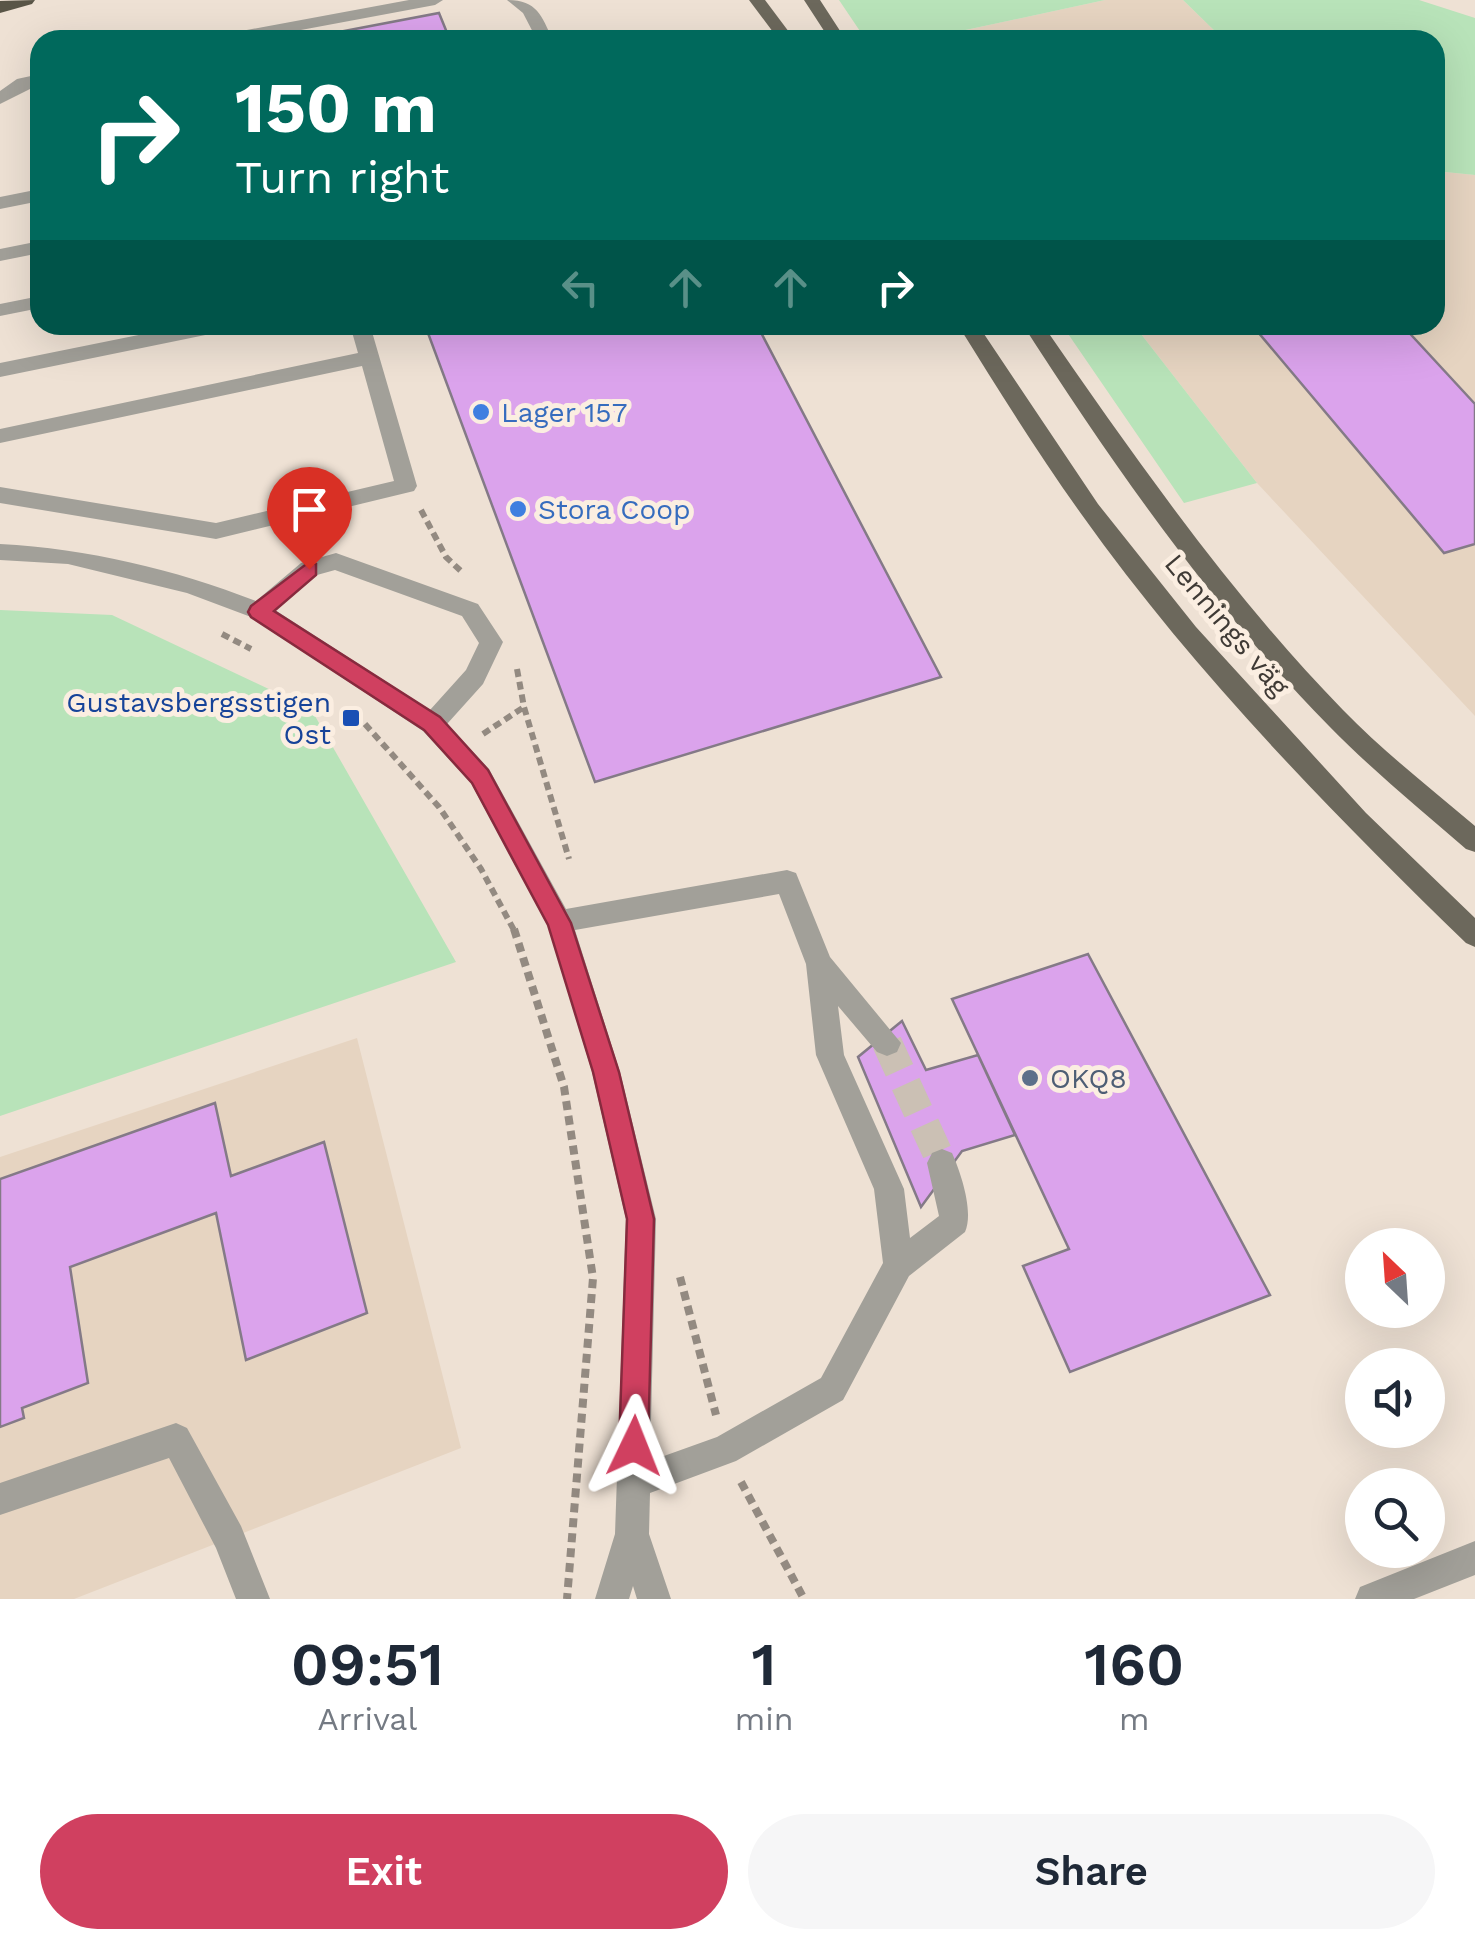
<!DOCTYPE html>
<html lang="en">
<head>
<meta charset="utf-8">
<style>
  :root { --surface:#fff; --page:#f6f6f7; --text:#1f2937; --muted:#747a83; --accent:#d04060 }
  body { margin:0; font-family:"Work Sans",sans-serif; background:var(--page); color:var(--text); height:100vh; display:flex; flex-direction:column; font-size:38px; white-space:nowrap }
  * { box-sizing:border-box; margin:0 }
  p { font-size:32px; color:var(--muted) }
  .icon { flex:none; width:55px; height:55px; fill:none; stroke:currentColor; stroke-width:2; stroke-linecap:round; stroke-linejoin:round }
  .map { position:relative; height:1599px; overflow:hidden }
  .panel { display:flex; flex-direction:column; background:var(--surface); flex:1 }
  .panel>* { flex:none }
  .banner { position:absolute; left:30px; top:30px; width:1415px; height:305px; border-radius:30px; box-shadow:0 10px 40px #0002; background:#00695c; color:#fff; overflow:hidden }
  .needle { width:65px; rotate:335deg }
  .fabs { position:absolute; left:1345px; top:1228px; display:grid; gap:20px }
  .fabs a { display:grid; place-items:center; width:100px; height:100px; border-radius:50%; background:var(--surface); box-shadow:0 10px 40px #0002; font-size:50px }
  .pin { position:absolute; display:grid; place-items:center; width:85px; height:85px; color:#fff; margin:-102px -42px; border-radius:50% 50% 50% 0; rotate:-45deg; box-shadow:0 0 10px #0007 }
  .pin .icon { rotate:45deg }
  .me { position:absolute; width:110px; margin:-55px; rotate:2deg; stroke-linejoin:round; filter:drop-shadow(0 0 8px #0008) }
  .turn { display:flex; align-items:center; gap:35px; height:210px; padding:0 40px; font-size:45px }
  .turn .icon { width:130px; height:130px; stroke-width:2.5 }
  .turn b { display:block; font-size:70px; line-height:85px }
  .lanes { display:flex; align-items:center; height:95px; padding:0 40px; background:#0003; justify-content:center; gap:50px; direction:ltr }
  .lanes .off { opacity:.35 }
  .eta { display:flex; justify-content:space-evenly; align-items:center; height:170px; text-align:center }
  .eta b { font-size:60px; font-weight:600; line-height:70px }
  .primary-button { display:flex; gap:20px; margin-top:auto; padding:20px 40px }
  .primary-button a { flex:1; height:115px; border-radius:60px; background:var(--accent); color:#fff; font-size:40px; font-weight:600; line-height:115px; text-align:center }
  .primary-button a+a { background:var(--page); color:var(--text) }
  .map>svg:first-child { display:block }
</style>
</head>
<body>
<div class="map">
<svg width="1475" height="1599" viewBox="0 0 1475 1599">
  <rect width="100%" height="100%" fill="#eee1d4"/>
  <path fill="#e6d4c1" d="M1105 0H1183L1224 40H919Z
    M1435 171 1475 175V716L1257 483 1134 325H1435Z
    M357 1038 461 1448 74 1599H0V1157Z"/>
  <path fill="#b8e3b9" d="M839 0H1105L919 40H866Z
    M1183 0H1419L1475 18V175L1435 171V40H1224Z
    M1062 325H1134L1257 483 1184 503Z
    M0 610 112 615 311 709 456 962 0 1116Z"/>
  <path fill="#dba3ec" stroke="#847a87" stroke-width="2.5" d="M439 13 450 40H297Z
    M425 325H757L941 677 595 782Z
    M1252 325H1402L1475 404V544L1444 553Z
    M1088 954 1270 1295 1070 1372 1023 1266 1069 1249 952 999Z
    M902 1021 926 1070 978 1055 1015 1135 962 1151 921 1207 858 1057Z
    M215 1103 231 1176 324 1142 367 1313 246 1360 216 1213 70 1267 88 1383 22 1408 24 1418 0 1427V1179Z"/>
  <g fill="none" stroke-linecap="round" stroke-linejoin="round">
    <path stroke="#cbc0b4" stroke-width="30" stroke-dasharray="30 15" stroke-linecap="butt" d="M887 1043 942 1163"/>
    <path stroke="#938a81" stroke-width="6" stroke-dasharray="8 5" stroke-linecap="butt" d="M421 510 446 557 463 573
      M222 634 251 649
      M517 669 524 707 569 859
      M365 724 439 807 481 869 515 932
      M483 734 524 707"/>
    <path stroke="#938a81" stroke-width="8" stroke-dasharray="9 6" stroke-linecap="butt" d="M514 929 564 1087 593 1278 567 1599
      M680 1277 716 1415
      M741 1482 804 1599"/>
    <path fill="#a2a099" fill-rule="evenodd" d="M409 0H443L435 5 247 40H212L220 35Z
      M507 0C537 0 541 15 553 40H537L523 13Z
      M40 74V84L0 104V91L17 79Z
      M40 189V201L0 209V197Z
      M40 241V253L0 261V249Z
      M40 296V308L0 316V304Z
      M188 325H230L220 332 0 377V363Z
      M350 325H370L417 486 414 491 216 539 0 503V487L216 523 394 481 362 366 0 443V429L358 353Z
      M0 544C89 549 173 569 256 601L301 563 336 553 478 604 503 642 483 684 447 724 489 769 566 909 787 870 796 873 830 957 901 1043 897 1052 887 1056 877 1052 838 1006 844 1055 904 1189 910 1238 939 1216 927 1163 932 1153 942 1149 952 1153C961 1173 974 1212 965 1232L909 1276 843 1400 736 1461 650 1493 649 1534 671 1599H637L633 1586 629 1599H595L615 1534 626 1219 592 1072 548 925 471 783 423 731 251 617 187 593 68 564 0 560ZM335 570 462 616 479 643 466 670 430 710 275 610 317 575ZM779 894 806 964 816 1055 874 1189 883 1263 821 1378 717 1437 650 1461 656 1219 620 1072 575 930Z
      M176 1423 187 1428 241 1526 270 1599H236L216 1548 169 1458 0 1515V1483Z
      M1475 1541V1575L1414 1599H1355L1360 1587Z"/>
    <path fill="#6c685c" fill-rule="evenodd" d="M749 0H765L795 40H779Z
      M804 0H820L846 40H830Z
      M958 325H978L1098 504 1196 627 1366 813 1475 918V947L1466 943C1329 810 1193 671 1082 515 1038 454 998 389 958 325Z
      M1023 325H1043C1136 459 1229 593 1343 710 1384 752 1430 788 1475 826V852L1466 849C1420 809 1372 770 1329 726 1212 607 1113 465 1023 325Z"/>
    <path fill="#595547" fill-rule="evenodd" d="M35 0 32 4 0 13V1Z"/>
  </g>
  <path fill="#d04060" stroke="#872a3e" stroke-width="2.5" d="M309 562 316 564V575L274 611 440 717 488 770 571 923 619 1072 654 1219 648 1446 644 1456 634 1460 623 1456 619 1446 627 1219 593 1072 548 925 472 783 424 730 251 617 248 612 251 606Z"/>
  <g fill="#3f7fe0" stroke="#fbeee1" stroke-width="4">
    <circle cx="481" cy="412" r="10"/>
    <circle cx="518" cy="509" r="10"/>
  </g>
  <rect fill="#1a4fb4" stroke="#fbeee1" stroke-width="4" x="341" y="708" width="20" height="20" rx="5"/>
  <circle fill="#5c6f8a" stroke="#fbeee1" stroke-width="4" cx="1030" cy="1078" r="10"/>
  <g text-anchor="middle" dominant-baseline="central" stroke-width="10" stroke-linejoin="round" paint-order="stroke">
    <g font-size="28" fill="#366cbe" stroke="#fbeee1" text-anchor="start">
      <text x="501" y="412">Lager 157</text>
      <text x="538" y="509">Stora Coop</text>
    </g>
    <g font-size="28" fill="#3f3a35" stroke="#fbeee1">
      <text transform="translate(1227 625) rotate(50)">Lennings väg</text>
    </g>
    <g font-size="28" fill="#164399" stroke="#fbeee1" text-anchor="end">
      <text x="331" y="702">Gustavsbergsstigen<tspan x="331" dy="32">Ost</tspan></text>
    </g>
    <g font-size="28" fill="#4e5e75" stroke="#fbeee1" text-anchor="start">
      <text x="1050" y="1078">OKQ8</text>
    </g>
  </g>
</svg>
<div class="fabs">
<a><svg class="needle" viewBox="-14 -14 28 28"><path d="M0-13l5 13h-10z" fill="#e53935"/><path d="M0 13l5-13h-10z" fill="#747a83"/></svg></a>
<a><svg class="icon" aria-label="sound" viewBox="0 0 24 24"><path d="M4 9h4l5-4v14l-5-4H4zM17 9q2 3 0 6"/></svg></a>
<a><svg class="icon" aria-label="search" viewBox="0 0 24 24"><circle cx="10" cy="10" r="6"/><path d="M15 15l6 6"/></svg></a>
</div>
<div class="pin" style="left:309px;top:569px;background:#d93025"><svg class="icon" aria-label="arrive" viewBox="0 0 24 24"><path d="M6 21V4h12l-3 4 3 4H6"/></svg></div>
<svg class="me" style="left:634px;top:1446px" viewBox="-20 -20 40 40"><path d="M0-17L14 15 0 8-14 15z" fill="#d04060" stroke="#fff" stroke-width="4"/></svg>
<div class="banner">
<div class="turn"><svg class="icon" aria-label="right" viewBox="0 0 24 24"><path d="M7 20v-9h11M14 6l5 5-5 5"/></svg><div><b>150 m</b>Turn right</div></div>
<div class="lanes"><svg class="icon off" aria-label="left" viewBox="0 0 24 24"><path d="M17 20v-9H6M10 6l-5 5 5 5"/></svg><svg class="icon off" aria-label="ahead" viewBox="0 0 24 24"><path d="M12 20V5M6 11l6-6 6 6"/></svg><svg class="icon off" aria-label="ahead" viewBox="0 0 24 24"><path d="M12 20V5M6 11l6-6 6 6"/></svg><svg class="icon" aria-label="right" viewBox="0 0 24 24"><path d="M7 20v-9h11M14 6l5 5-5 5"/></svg></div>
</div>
</div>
<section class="panel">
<div class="eta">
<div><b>09:51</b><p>Arrival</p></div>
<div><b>1</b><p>min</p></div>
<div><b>160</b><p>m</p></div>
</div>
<div class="primary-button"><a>Exit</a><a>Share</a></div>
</section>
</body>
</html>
